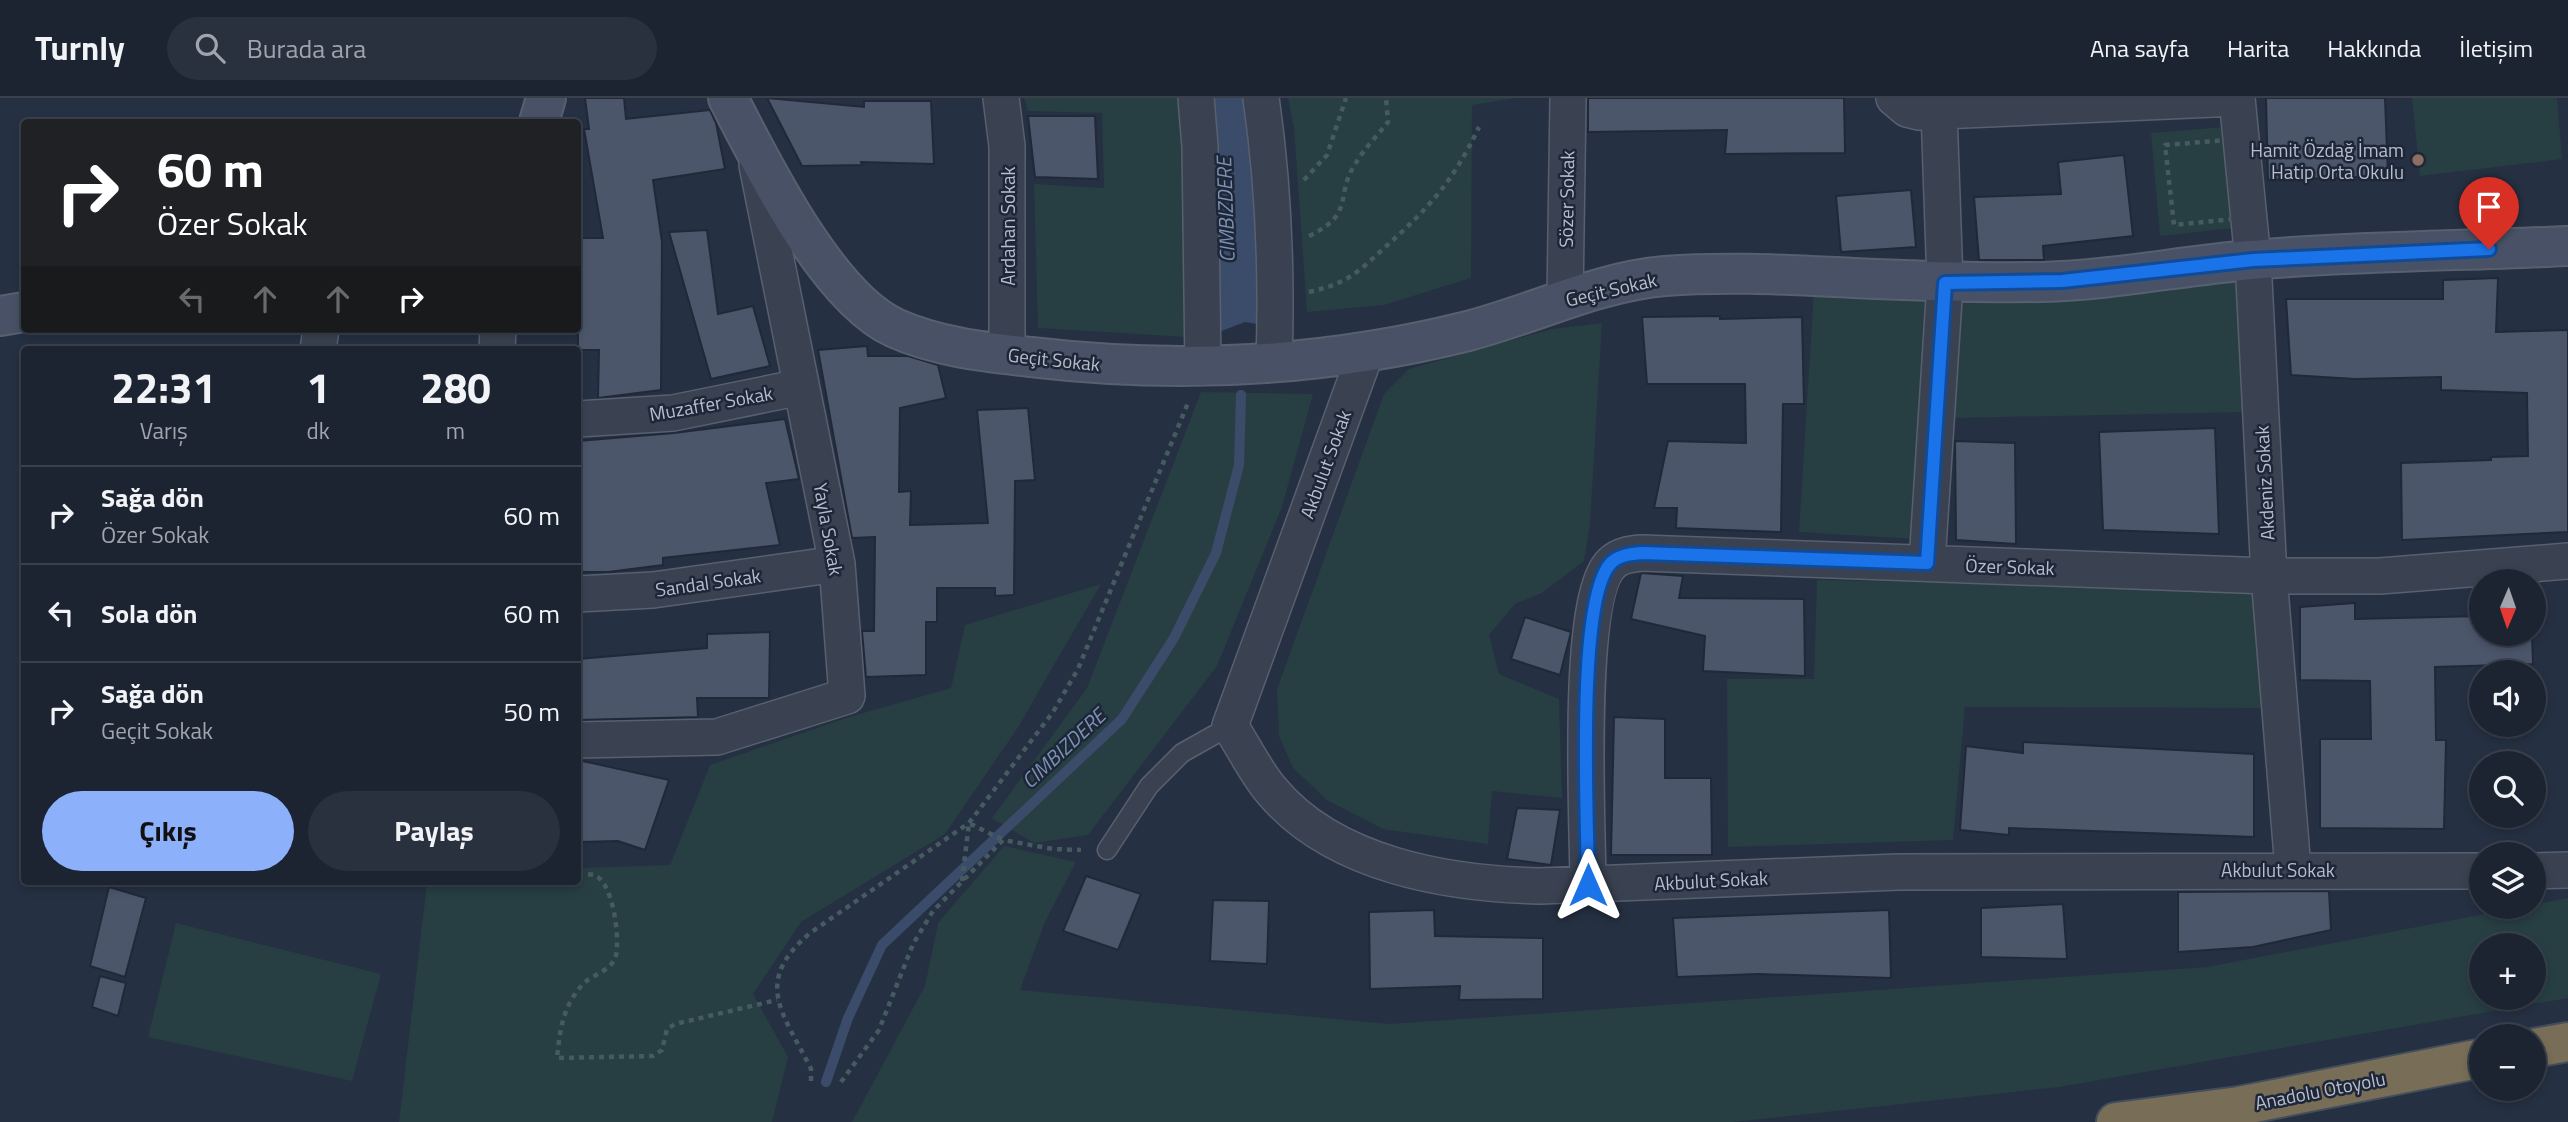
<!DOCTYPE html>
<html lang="tr">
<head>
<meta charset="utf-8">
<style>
  :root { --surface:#1c2432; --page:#29303e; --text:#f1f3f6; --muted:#a0a4ac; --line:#3a414d; --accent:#8db0fb }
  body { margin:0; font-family:"Titillium Web",sans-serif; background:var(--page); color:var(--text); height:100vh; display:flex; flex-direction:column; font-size:26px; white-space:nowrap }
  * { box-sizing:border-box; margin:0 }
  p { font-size:23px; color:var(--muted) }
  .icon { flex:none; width:38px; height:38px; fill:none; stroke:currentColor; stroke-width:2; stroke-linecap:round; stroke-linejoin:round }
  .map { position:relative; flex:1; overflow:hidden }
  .side { position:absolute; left:21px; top:248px; width:560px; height:539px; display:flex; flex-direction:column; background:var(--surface); border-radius:7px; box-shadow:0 4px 10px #0003,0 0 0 2px var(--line) }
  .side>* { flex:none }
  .top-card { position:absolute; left:21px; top:21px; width:560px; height:214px; border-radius:7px; box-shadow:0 4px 10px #0003,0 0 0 2px var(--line); background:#202124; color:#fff; overflow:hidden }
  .needle { width:46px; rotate:182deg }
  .tools { position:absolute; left:2469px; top:471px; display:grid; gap:14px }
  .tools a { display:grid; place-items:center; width:77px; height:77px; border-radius:50%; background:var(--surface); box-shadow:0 4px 10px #0003,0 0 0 2px var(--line); font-size:35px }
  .pin { position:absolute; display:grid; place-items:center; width:60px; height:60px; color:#fff; margin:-72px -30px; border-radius:50% 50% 50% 0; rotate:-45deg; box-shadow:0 0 7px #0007 }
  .pin .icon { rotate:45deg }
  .me { position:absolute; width:77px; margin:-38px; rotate:0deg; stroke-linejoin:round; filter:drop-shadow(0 0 5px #0008) }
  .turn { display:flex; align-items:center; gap:24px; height:147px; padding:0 21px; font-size:32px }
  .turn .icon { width:91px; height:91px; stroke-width:2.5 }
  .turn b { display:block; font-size:49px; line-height:60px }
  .lanes { display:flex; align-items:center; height:66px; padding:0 21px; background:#0003; justify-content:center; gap:35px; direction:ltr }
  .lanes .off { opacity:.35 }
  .eta { display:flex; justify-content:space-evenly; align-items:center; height:119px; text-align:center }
  .eta b { font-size:42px; font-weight:700; line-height:49px }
  .button { display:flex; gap:14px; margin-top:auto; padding:14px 21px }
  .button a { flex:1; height:80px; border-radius:42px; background:var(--accent); color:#111; font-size:28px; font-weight:700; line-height:80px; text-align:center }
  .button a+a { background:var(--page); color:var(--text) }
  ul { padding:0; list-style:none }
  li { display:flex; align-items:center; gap:21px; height:98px; padding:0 21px; border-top:2px solid var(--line) }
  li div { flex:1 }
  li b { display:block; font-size:26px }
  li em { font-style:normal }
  header { display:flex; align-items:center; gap:42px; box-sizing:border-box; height:98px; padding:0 35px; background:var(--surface); border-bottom:2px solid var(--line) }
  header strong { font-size:33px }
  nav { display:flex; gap:38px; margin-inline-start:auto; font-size:24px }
  .search { width:490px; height:63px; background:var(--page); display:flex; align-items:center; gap:18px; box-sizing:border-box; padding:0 24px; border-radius:38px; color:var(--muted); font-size:26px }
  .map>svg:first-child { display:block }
</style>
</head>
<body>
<header>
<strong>Turnly</strong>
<div class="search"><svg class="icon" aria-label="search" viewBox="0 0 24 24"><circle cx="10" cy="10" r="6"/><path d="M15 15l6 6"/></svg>Burada ara</div>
<nav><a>Ana sayfa</a><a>Harita</a><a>Hakkında</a><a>İletişim</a></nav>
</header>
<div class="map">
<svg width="2568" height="1024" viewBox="0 0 2568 1024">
  <rect width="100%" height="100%" fill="#253042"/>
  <path fill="#273e43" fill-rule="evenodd" d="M1024 0H1196L1203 240 1038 230 1034 86 1104 90 1102 15 1028 13Z
    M1288 0H1516L1472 7 1471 180 1384 207 1307 214 1294 30Z
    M2412 0H2557L2562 61 2420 78Z
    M2225 29 2234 130 2160 138 2151 35Z
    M2241 172 2246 314 1954 320 1961 197Z
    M1814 191 1932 198 1916 441 1799 434Z
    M1602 225 1590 426 1584 463 1542 495 1515 506 1489 537 1499 576 1559 601 1562 700 1492 693 1488 746 1383 731 1327 702 1293 670 1279 638 1277 591 1384 296 1409 271 1552 231Z
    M1201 294 1313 296 1282 409 1217 568 1088 737 1034 745 992 720 1087 590Z
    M1817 482 2260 491 2264 610 1965 609 1953 742 1728 749 1727 581H1814Z
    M1101 486 1017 631 945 736 801 824 753 896 788 959 772 1024H399L427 785 578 784V770L670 767 710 667 846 620 951 590 965 527Z
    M1004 748 1076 764 1045 824 1020 892 1390 926 2207 869 2568 800V900L2059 989 1733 1024H852L925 888 938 825ZM2534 847V900H2482V847Z
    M176 825 381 876 352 983 148 939Z"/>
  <path fill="#3b4c6b" d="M1196 0H1261L1275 229 1245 224 1203 240Z"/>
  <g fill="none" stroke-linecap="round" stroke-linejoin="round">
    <path stroke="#3b4c6b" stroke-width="10" d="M826 984 848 920 882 847 1122 621 1174 540 1216 455 1239 367 1241 297"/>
  </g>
  <path fill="#4c566b" stroke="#202939" stroke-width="2" d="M585 0H624L626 21 710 12 716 25 725 71 653 82 662 144 661 292 598 300 599 252H578V140H603L584 31H589Z
    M767 0 864 9V3H931L934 66 861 64 862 67 802 68Z
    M1588 0H1844L1845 55 1725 56 1727 32 1588 34Z
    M2266 0H2385L2388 78 2268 82Z
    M1028 18H1095L1098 81 1035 79Z
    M2124 57 2133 138 2043 148 2044 162H1979L1974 99 2061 96 2058 64Z
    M1911 92 1916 149 1841 154 1836 98Z
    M707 132 718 216 753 208 770 268 711 281 669 134Z
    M2498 180 2496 234 2568 232V434L2402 442 2401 365 2491 362V359L2528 358 2527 295 2441 292V279L2355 281 2291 277 2286 201H2443V182Z
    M1720 218V221L1802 219 1804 306H1783L1781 434 1676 430 1677 410H1654L1668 343 1746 345 1745 286H1647L1642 219Z
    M867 248 868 258H908L938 267 946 300 900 310 899 394 911 393 910 427 988 425 977 312 1028 310 1035 382 1015 383 1014 497 995 498V490H937V524H926V577L866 579 862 533H874L875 439 852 440 818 252Z
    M785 321 799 381 766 385 780 447 663 460V467L608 474H578V343L674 335Z
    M2215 330 2219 436 2103 432 2099 334Z
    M1955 343 2015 345 2016 446 1956 442Z
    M1641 475 1683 478 1679 500 1804 501 1805 578 1703 573 1705 538 1631 521Z
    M2355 505V521L2482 518V536H2532L2533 566 2435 569 2436 642H2446L2444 731 2320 730V641H2371L2370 583 2300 582V509Z
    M1525 519 1571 534 1560 577 1511 561Z
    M770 534 769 600H697L698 619 578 622V561L707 550V536Z
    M1614 619 1665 621V680H1711L1712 757H1611Z
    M2023 644 2254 656V739L2009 730V737L1960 732 1966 648 2023 655Z
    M578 662 669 682 645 752 618 743 578 744Z
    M1517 710 1560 712 1551 767 1507 761Z
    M1086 778 1141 796 1118 852 1063 833Z
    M109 789 146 800 125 879 90 868Z
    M2329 793 2331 832 2253 849 2178 854V794Z
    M1213 802 1269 803 1267 866 1210 863Z
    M2063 806 2067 861 1981 859V810Z
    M1434 812 1435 838 1543 840V901L1459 902 1460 888 1370 891 1369 814Z
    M1889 812 1891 880 1758 876 1677 879 1673 820Z
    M100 878 126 885 118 918 92 909Z"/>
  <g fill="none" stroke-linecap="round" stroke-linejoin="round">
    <g stroke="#58606f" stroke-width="21">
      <path id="lane" d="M1107 752 1149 688 1182 655 1230 628"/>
    </g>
    <g stroke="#58606f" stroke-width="38">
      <path id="street" d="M1001 0 1007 48V256
        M1196 0 1200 49 1203 269
        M1261 0C1274 89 1277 176 1274 265
        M1894 0 1907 11 1919 14 2237 0
        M2237 0 2253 162 2269 478 2293 771
        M1565 201 1568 0
        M318 252 321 231
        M497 252 498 231
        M1366 254 1230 628C1244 649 1255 673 1271 692 1333 767 1448 786 1540 788L1898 774 2482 773
        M578 321 673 315 801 289
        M1927 465 1945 185 1939 13
        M578 496 653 492 837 466
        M578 642 717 639 847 598 837 466 757 67
        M2534 773 2568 772
        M1588 787C1588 730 1575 499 1612 465 1620 457 1631 456 1642 455L2269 478H2380L2568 463"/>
    </g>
    <g stroke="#58606f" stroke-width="42">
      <path id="secondary" d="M728 0C762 66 827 199 895 230 937 249 985 254 1031 259 1176 276 1322 269 1464 234 1532 217 1595 184 1665 178 1728 173 1791 177 1854 180 1917 183 1979 185 2043 184 2112 182 2181 168 2250 162 2356 153 2462 153 2568 148
        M539 24 546 0
        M0 218 24 214"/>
    </g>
    <g stroke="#444d5c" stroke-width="42">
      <path id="highway" d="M2534 950 2568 944
        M2116 1024 2239 1008 2482 960"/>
    </g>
    <path stroke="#465b60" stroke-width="4.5" stroke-dasharray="5 5" stroke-linecap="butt" d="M2227 42 2234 121 2174 127 2165 47Z
      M1304 82 1327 57 1346 0
      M1309 138C1355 116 1335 99 1354 68 1363 52 1377 38 1388 24L1386 0
      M1309 194C1320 191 1331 189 1340 184 1356 177 1370 163 1383 151 1428 111 1453 84 1479 29
      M578 776C582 776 589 776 594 777 613 783 620 839 616 857 613 872 594 876 584 885 563 907 560 931 557 960L653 958 662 952 667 931 675 926 777 902
      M962 783 969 725 1003 742
      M811 983V971C783 914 752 885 810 835L969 725 1053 614 1078 571 1188 305
      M841 984 879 932 913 846 933 813 1003 742 1053 751 1081 752"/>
    <use href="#lane" stroke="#3a4252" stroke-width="18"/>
    <use href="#street" stroke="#3a4252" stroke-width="35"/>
    <use href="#secondary" stroke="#485165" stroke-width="38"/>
    <use href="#highway" stroke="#786d57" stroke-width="38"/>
  </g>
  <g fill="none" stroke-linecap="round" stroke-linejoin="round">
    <g stroke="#114b97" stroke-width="18">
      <path id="route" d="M1588 787C1588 730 1575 498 1612 464 1620 457 1631 456 1642 455L1927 465 1945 185 2062 183 2253 162 2489 151"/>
    </g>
    <use href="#route" stroke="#1a73e8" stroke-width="12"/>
  </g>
  <circle fill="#8d6e63" stroke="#1e2737" stroke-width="2.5" cx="2418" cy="62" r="7"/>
  <g text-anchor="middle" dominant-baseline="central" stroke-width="5" stroke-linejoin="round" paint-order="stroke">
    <g font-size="19" fill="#b7bdcc" stroke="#1e2737" text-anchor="end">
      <text x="2404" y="51">Hamit Özdağ İmam<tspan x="2404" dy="22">Hatip Orta Okulu</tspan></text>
    </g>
    <g font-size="19" fill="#b7bdcc" stroke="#1e2737">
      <text transform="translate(1566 101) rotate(-89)">Sözer Sokak</text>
      <text transform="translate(1007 128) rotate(-90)">Ardahan Sokak</text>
      <text transform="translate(1611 191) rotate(-13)">Geçit Sokak</text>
      <text transform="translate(1054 261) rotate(6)">Geçit Sokak</text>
      <text transform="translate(711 305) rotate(-10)">Muzaffer Sokak</text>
      <text transform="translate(1325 366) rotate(-70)">Akbulut Sokak</text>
      <text transform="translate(2264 385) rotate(-93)">Akdeniz Sokak</text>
      <text transform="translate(829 431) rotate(80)">Yayla Sokak</text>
      <text transform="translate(2010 468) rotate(2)">Özer Sokak</text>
      <text transform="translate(708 484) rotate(-8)">Sandal Sokak</text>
      <text x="2278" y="771">Akbulut Sokak</text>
      <text transform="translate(1711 782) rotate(-3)">Akbulut Sokak</text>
      <text transform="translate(2320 992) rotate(-11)">Anadolu Otoyolu</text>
    </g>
    <g font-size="21" font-style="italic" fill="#7d91b3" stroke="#1e2737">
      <text transform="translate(1225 112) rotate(-92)">CIMBIZDERE</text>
      <text transform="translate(1063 650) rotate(-43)">CIMBIZDERE</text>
    </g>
  </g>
</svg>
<div class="tools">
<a><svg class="needle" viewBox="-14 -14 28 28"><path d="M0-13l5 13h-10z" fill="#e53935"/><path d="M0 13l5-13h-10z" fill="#a0a4ac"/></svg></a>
<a><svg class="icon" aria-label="sound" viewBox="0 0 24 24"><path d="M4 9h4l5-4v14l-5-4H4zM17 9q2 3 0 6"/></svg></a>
<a><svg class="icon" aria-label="search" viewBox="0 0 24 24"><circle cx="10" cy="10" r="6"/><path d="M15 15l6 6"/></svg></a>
<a><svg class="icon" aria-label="layers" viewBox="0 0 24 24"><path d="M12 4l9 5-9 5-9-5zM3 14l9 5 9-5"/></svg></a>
<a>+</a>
<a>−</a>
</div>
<div class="pin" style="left:2489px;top:151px;background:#d93025"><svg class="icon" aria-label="arrive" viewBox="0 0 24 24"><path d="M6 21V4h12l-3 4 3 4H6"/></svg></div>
<svg class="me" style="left:1588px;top:787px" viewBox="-20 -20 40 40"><path d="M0-17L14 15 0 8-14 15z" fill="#1a73e8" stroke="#fff" stroke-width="4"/></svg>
<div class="top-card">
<div class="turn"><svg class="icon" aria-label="right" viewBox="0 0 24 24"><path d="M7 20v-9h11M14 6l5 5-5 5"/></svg><div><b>60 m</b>Özer Sokak</div></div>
<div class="lanes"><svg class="icon off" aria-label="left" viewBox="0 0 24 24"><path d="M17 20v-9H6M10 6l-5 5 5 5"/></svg><svg class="icon off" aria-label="ahead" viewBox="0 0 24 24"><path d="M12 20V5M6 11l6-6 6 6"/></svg><svg class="icon off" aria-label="ahead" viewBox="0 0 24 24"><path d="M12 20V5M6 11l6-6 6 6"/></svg><svg class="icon" aria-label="right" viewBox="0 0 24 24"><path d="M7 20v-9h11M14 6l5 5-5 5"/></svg></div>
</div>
<section class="side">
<div class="eta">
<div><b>22:31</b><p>Varış</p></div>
<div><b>1</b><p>dk</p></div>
<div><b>280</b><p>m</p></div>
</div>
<ul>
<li><svg class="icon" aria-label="right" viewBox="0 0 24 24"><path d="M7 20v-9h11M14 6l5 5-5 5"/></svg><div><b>Sağa dön</b><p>Özer Sokak</p></div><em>60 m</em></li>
<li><svg class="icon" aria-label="left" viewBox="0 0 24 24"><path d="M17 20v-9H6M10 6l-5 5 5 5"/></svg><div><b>Sola dön</b></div><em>60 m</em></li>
<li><svg class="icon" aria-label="right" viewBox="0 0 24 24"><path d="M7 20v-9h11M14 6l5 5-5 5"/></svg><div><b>Sağa dön</b><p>Geçit Sokak</p></div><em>50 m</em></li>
</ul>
<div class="button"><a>Çıkış</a><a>Paylaş</a></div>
</section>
</div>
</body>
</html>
